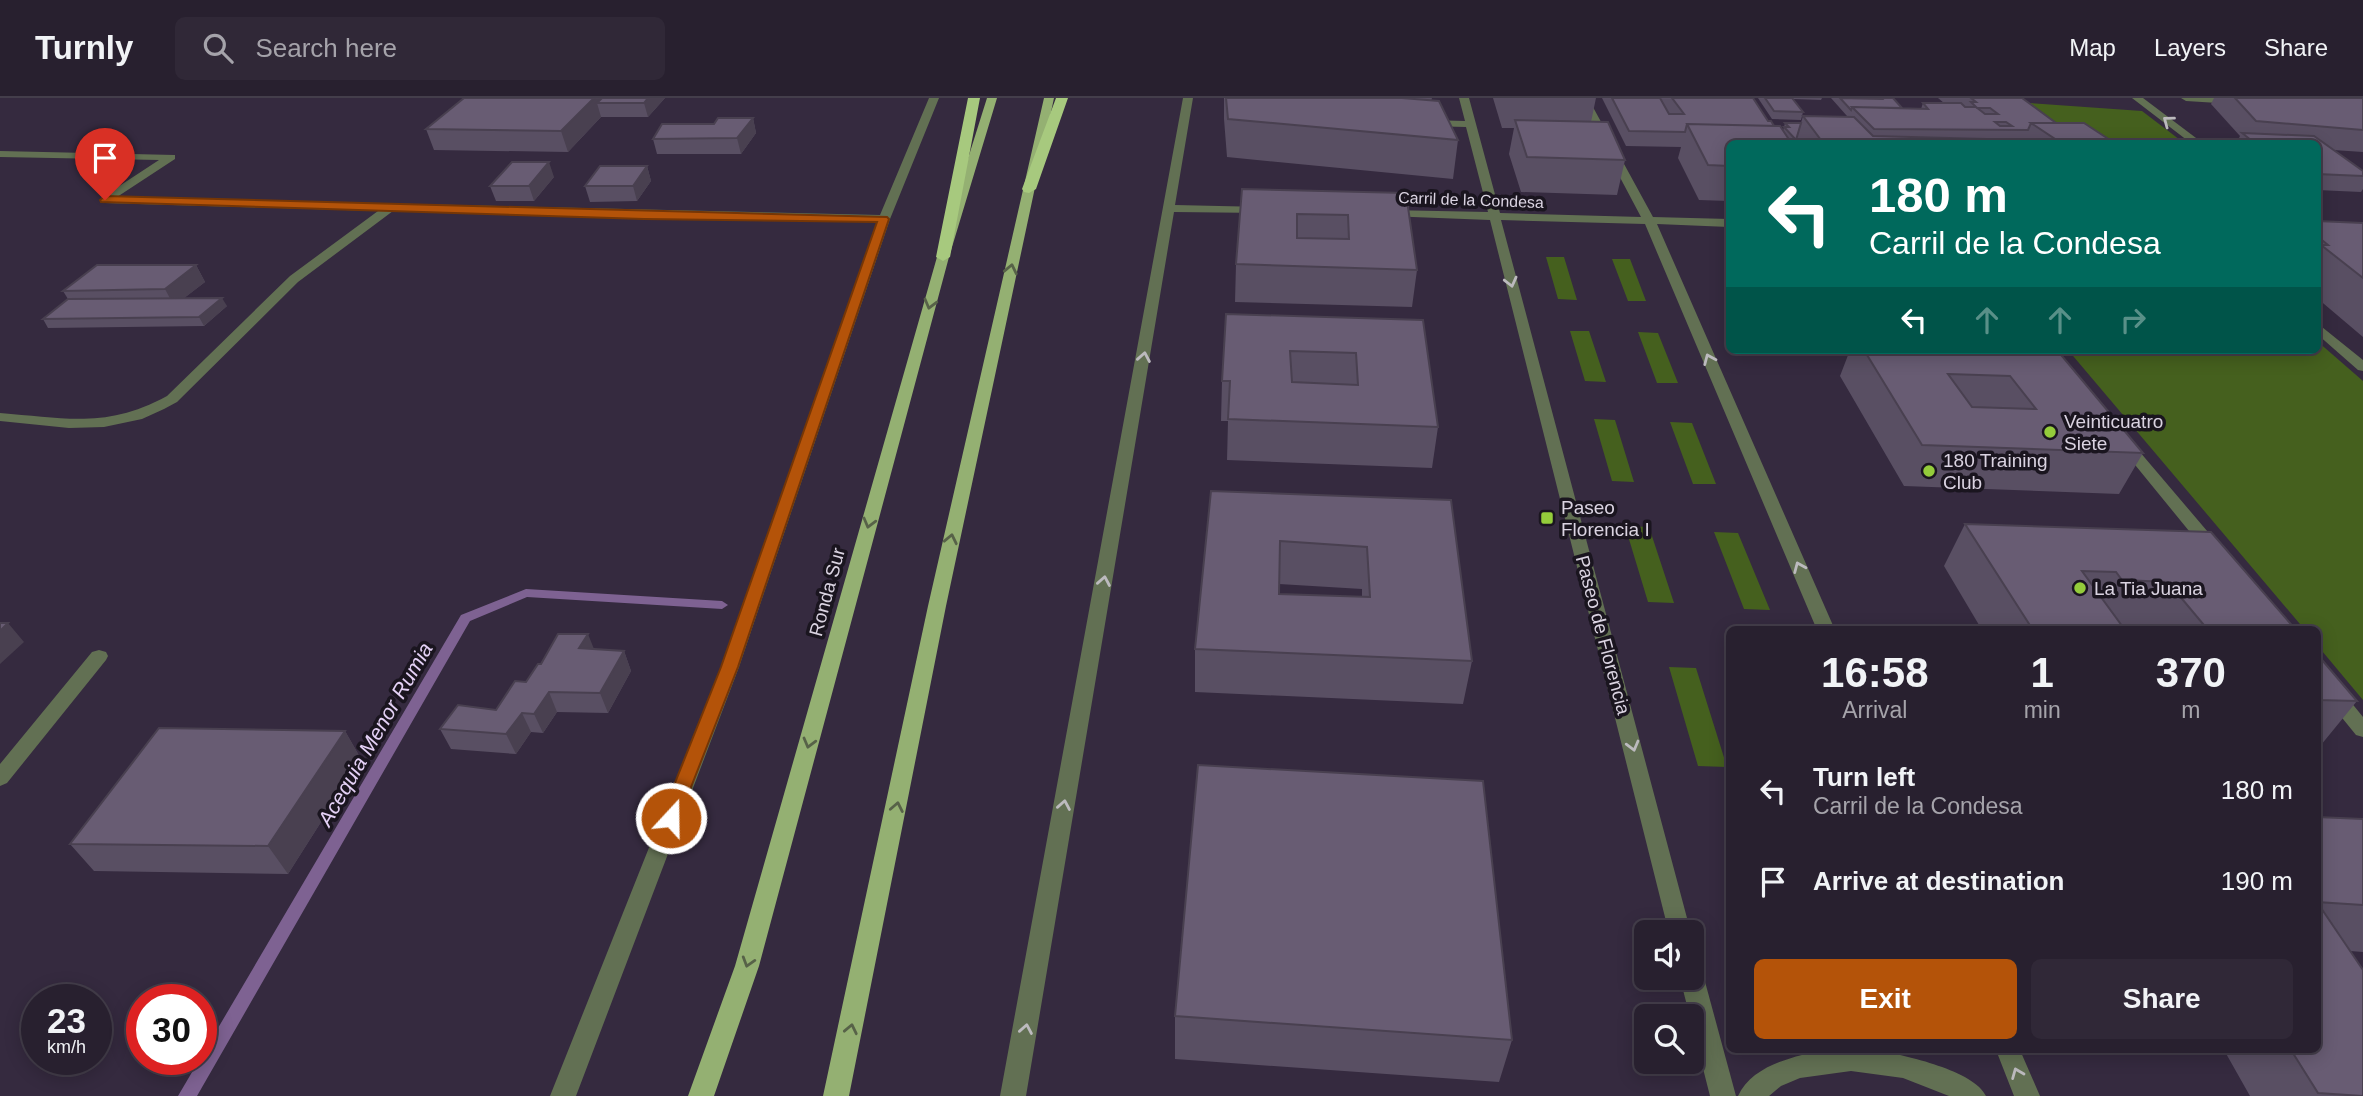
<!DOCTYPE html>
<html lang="en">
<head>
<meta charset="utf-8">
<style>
  :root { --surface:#28202f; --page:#302837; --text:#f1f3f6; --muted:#a5a3aa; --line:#443e4b; --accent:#b45309 }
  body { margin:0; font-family:Helvetica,sans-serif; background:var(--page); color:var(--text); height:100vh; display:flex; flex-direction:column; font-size:26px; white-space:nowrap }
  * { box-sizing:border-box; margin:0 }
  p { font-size:23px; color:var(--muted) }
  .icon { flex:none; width:38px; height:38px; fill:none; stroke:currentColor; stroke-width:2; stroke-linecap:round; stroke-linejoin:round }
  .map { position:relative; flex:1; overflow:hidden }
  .details { position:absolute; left:1726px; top:528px; width:595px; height:427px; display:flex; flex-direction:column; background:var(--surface); border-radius:10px; box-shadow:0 4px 18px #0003,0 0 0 2px var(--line) }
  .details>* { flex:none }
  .banner { position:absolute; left:1726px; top:42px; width:595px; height:214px; border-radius:10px; box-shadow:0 4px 18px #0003,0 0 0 2px var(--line); background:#00695c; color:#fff; overflow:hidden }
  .tools { position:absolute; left:1634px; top:822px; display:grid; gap:14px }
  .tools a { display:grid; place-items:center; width:70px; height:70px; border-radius:10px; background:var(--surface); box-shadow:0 4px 18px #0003,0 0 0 2px var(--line); font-size:35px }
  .speed { position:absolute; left:21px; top:886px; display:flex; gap:14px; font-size:35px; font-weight:700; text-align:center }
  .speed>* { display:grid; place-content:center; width:91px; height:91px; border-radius:50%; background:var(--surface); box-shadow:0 4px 18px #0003,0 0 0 2px var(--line); line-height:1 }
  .speed small { font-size:18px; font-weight:400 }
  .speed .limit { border:10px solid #d22; background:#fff; color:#111 }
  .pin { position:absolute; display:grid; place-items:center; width:60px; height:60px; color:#fff; margin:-72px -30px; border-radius:50% 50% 50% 0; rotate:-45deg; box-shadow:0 0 7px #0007 }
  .pin .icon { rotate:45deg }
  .me { position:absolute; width:77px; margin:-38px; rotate:21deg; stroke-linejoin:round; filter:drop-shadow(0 0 5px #0008) }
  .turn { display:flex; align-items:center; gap:24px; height:147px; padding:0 28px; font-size:32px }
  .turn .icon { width:91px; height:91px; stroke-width:2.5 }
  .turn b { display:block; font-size:49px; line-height:60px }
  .lanes { display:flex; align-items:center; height:66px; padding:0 28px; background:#0003; justify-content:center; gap:35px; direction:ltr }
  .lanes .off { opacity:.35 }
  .eta { display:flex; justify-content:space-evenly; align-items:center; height:119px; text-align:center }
  .eta b { font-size:42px; font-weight:700; line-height:49px }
  .action { display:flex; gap:14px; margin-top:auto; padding:14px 28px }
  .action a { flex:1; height:80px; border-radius:10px; background:var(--accent); color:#fff; font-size:28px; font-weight:700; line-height:80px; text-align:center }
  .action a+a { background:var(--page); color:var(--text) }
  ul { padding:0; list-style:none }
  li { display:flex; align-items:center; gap:21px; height:91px; padding:0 28px }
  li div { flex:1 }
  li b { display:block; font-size:26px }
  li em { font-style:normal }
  header { display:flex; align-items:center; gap:42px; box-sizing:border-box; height:98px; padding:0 35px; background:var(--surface); border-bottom:2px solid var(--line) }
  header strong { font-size:33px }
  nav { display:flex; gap:38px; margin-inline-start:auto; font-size:24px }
  .search { width:490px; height:63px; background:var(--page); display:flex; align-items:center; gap:18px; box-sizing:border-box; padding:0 24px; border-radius:10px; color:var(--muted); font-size:26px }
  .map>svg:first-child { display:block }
</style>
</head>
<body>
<header>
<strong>Turnly</strong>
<div class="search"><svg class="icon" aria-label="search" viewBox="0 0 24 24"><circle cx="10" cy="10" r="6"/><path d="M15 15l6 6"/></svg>Search here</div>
<nav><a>Map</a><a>Layers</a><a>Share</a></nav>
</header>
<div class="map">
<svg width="2363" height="998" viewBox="0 0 2363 998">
  <rect width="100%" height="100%" fill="#352a3f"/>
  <path fill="#45601e" d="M2030 5 2142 13 2184 45H2084Z
    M1546 159H1564L1577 202 1558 201Z
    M1612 161H1630L1646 203H1628Z
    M1570 233H1589L1606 284 1585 283Z
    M1638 234 1658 235 1678 285H1657Z
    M2317 243 2363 283V602L2317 547V532H2305L2068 252H2317Z
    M1594 321 1615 322 1634 384 1612 383Z
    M1670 324 1692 325 1716 386H1693Z
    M1625 428 1649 429 1674 505 1648 504Z
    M1714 434 1738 435 1770 512 1744 511Z
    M1669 569 1696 570 1727 669 1698 668Z"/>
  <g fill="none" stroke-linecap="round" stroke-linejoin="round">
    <path fill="#7e6292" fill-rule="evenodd" d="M526 491 722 503 728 507 722 511 527 499 470 523 197 998H178L461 517Z"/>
    <path fill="#627053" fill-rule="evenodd" d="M929 0H939L890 121 739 569 576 998H550L721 569 877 124 393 113 298 184 177 304 164 311 142 321 104 329 69 330 0 323V315C65 320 107 331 167 298L290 178 378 113 105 105 101 104V100L159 62 0 59V53L175 57V61L117 99 880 117Z
      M1183 0H1193L1175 107 1264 109 1270 112 1264 115 1174 114 1026 998H1000Z
      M1459 0H1469L1500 115 1641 119 1578 0H1588L1653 119 1729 121V129L1657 126 1835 532H1817L1645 126 1501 122 1691 835H1669L1490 122 1387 118 1381 115 1387 112 1488 114 1466 29 1426 28 1421 25 1426 22 1465 23Z
      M2132 0H2143L2204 46H2192Z
      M2181 0H2234L2239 3 2234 6 2186 3Z
      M2317 225 2363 262V273L2358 272 2317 236Z
      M2123 338 2128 340 2219 447 2221 451 2219 455H2207L2118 346 2115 343Z
      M99 552 106 554 108 558 106 562 7 685 0 688V666L92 554Z
      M2317 569 2324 571 2363 619V639L2356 637 2317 589Z
      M1692 870 1700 873 1704 880 1736 998H1710L1680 880H1692Z
      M1825 952C1842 952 1862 950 1879 953 1905 957 1975 973 1986 998H1949L1903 980 1851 973 1800 980 1781 988 1769 998H1738C1752 967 1795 958 1825 952Z
      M1996 952H2020L2040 998H2014Z"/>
    <path fill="#94b072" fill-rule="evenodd" d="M987 0H997L949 159 759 868 714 998H688L735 868 937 159Z
      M1044 0H1054L946 508 849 998H823L928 508Z"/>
    <path fill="#a7c97e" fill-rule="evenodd" d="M968 0H980L950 159 943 163 936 159Z
      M1056 0H1068L1036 91 1029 95 1024 94 1022 91Z"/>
  </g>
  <path fill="#594f63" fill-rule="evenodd" d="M464 0H665L648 19H601L568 54 434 52 426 31Z
    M1224 0H1432L1431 3 1458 42 1453 81 1227 59 1224 21Z
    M1493 0H1596L1591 24 1625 62 1617 97 1521 94 1509 56 1514 30H1502Z
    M1602 0H1753L1768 23 1774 28 1783 33 1785 25H1801L1803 18H1847L1831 0H1893L1902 10 1921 11 1923 5H1944L1938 0H2022L2056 25 2116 46H1729V103L1699 102 1678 60 1681 49 1626 48Z
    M1758 0H1822L1821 2 1793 1 1803 14 1801 22 1772 21Z
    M2214 0H2363V54L2333 52 2363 73V91L2361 94 2317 92V46H2236L2240 38 2211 6Z
    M753 20 756 35 741 56H657L653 41 714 26Z
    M647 68 651 83 637 103 590 104 585 88Z
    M554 79 534 103H496L490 88Z
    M1242 91 1406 95 1417 172 1412 209 1235 204 1236 166Z
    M2317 123 2363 125V239L2317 200Z
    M196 167 205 184 184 200 227 208 204 228 48 230 43 221 68 201 63 193Z
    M1226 216 1423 222 1438 329 1432 370 1227 362 1228 323H1221L1222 283Z
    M1850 252H2057L2143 355 2119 396 1904 388 1840 278Z
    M1211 393 1451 402 1472 563 1463 606 1195 594V551ZM1279 486 1362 491V499L1279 496Z
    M1965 426 2211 434 2296 532H2145L2141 527 2121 526 2125 532H1982L1944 468Z
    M594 551 624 553 631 573 608 615 557 614 543 635 531 634 516 656 451 651 440 631 496 612 526 584 541 566Z
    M2317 556 2357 603 2321 647H2317Z
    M345 633 361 661 288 776 94 773 70 746Z
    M2317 719 2363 721V854L2350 853 2363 998H2250L2224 952H2317Z
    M1175 918 1512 942 1499 984 1175 961Z"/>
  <path fill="#494050" d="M594 0H606L597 5 601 19 568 54 561 33Z
    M648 0H665L648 19 644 5Z
    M753 20 756 35 741 56 737 40Z
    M549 64 554 79 534 103 529 88Z
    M647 68 651 83 637 103 633 88Z
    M196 167 205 184 174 208 165 191Z
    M222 200 227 208 204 228 199 219Z
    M8 525 24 544 0 566V533Z
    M588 536 596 556 579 550Z
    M624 553 631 573 608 615 600 595Z
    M549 594 557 614 543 635 534 616Z
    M522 615 531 634 516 656 506 636Z
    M345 633 361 661 288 776 268 748Z"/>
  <path fill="#685c73" stroke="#494050" stroke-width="2" fill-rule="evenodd" d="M464 0H594L561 33 426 31Z
    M602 0H648L644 5H597Z
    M1226 0H1402L1439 3 1458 42 1228 21Z
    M1612 0H1660L1669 16H1684L1672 0H1753L1768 23H1771L1774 28 1687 26 1685 34 1629 33Z
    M1765 0H1792L1803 14 1774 13Z
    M1840 0 1882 1 1881 0H1893L1902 10 1852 9 1851 12Z
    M1971 0H2022L2056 25H2031L2028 32 1874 31 1852 9 1928 11 1923 5H1961L1965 9H1976L1985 16H1998L1990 10H1977L1971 4H1976ZM1995 24H2006L2012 28H2000Z
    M2235 0H2363V32L2256 23Z
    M1803 18 1854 19 1873 38 2058 43 2031 25H2084L2116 46H1824Z
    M718 20H753L737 40 653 41 662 26H714Z
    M1515 22 1608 24 1625 62 1527 59Z
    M1785 25H1801L1796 42 1784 29H1789Z
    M1687 26 1780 28 1792 46H1729V68L1708 67Z
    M2242 35 2314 38 2363 73V78L2317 76V46H2256Z
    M512 64H549L529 88H490Z
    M600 68H647L633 88H585Z
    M1242 91 1406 95 1417 172 1236 166ZM1297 116 1348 117 1349 141 1297 140Z
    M2317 123 2363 125V180L2321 147H2328L2317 138Z
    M97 167H196L165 191 63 193Z
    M222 200 199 219 43 221 68 201Z
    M1226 216 1423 222 1438 329 1228 321 1230 283H1222ZM1290 253 1356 255 1358 287 1292 284Z
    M1864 252H2057L2143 355 1922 347ZM1948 276 2010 278 2036 311 1972 309Z
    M1211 393 1451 402 1472 563 1195 551ZM1280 443 1367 449 1370 499 1279 496Z
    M1965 426 2211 434 2296 532H2208L2168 484 2122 482 2116 474 2082 473 2125 532H2033Z
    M0 525H8L0 533Z
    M558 536H588L579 550 624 553 600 595 549 594 534 616 522 615 506 636 440 631 458 607 496 612 515 583 526 584 538 566H541Z
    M2317 556 2357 603 2317 602Z
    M159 630 345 633 268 748 70 746Z
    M1198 667 1483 683 1512 942 1175 918Z
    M2317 719 2363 721V807L2317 804Z
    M2317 804 2363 872V998L2318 995 2291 952H2317Z"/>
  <defs><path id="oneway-chevron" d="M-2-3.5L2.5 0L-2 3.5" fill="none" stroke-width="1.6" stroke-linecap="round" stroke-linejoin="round" transform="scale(1.75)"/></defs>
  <g stroke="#bcbabe">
    <use href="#oneway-chevron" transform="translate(2168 23) rotate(-143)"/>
    <use href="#oneway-chevron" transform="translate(1511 184) rotate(76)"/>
    <use href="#oneway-chevron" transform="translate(1144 259) rotate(-80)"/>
    <use href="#oneway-chevron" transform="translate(1709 261) rotate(-113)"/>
    <use href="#oneway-chevron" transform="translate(1799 469) rotate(-113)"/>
    <use href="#oneway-chevron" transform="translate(1104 483) rotate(-80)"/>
    <use href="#oneway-chevron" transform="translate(1633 648) rotate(75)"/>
    <use href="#oneway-chevron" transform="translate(1064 707) rotate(-80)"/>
    <use href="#oneway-chevron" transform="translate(1026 931) rotate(-80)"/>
    <use href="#oneway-chevron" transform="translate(2017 975) rotate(-112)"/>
  </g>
  <g stroke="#576248">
    <use href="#oneway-chevron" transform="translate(1011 171) rotate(-78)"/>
    <use href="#oneway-chevron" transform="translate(930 206) rotate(105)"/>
    <use href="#oneway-chevron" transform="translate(869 425) rotate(105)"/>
    <use href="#oneway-chevron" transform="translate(951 441) rotate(-78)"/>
    <use href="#oneway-chevron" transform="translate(809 645) rotate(105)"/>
    <use href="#oneway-chevron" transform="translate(897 709) rotate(-79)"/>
    <use href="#oneway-chevron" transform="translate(748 864) rotate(107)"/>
    <use href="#oneway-chevron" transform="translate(851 931) rotate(-78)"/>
  </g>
  <path fill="#b45309" stroke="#753606" stroke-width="2" d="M105 98 887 119 889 121 738 569 677 725 671 728 664 725 661 720 721 569 877 124 644 121 101 104 100 102Z"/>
  <g fill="#94cc3b" stroke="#1a151f" stroke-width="2.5">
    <circle cx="2050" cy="334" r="7"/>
    <circle cx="1929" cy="373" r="7"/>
    <rect x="1540" y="413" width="14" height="14" rx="3.5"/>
    <circle cx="2080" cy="490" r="7"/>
  </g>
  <g text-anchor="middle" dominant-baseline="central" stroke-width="7" stroke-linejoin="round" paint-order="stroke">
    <g font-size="16" fill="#dad3e1" stroke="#1a151f">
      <text transform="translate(1471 102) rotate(2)">Carril de la Condesa</text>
    </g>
    <g font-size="19" fill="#dad3e1" stroke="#1a151f" text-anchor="start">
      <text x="2064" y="323">Veinticuatro<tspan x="2064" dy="22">Siete</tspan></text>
      <text x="1943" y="362">180 Training<tspan x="1943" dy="22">Club</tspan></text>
      <text x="1561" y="409">Paseo<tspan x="1561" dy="22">Florencia I</tspan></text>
      <text x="2094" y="490">La Tia Juana</text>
    </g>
    <g font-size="19" fill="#dad3e1" stroke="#1a151f">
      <text transform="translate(827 494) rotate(-75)">Ronda Sur</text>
      <text transform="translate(1603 537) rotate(75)">Paseo de Florencia</text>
    </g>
    <g font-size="21" font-style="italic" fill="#e4d1f6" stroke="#1a151f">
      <text transform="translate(375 636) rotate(-60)">Acequia Menor Rumia</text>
    </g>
  </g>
</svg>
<div class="tools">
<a><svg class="icon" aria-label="sound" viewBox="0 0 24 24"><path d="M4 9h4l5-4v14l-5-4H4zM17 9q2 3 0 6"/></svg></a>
<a><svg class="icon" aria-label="search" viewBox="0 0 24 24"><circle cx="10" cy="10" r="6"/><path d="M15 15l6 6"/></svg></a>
</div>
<div class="speed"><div>23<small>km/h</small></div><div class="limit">30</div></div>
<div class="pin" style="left:105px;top:102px;background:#d93025"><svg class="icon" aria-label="arrive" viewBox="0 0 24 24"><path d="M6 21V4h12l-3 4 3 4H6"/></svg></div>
<svg class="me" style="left:671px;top:720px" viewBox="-20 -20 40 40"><circle r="17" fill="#b45309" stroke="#fff" stroke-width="3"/><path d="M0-11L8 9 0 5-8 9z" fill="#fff"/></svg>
<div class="banner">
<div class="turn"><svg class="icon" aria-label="left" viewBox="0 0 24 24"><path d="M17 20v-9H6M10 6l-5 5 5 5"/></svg><div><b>180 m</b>Carril de la Condesa</div></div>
<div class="lanes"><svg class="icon" aria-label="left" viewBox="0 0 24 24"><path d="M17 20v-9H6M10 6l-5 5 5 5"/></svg><svg class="icon off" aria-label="ahead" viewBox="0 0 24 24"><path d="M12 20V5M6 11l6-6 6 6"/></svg><svg class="icon off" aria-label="ahead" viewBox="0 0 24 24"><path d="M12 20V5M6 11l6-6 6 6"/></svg><svg class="icon off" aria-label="right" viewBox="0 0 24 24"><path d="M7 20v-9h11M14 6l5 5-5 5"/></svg></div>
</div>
<section class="details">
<div class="eta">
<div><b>16:58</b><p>Arrival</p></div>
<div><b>1</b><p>min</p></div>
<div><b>370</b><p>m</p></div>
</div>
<ul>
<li><svg class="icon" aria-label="left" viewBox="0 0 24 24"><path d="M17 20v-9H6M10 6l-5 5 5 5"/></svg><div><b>Turn left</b><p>Carril de la Condesa</p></div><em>180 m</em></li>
<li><svg class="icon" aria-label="arrive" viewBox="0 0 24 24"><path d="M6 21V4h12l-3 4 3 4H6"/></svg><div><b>Arrive at destination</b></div><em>190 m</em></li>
</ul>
<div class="action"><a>Exit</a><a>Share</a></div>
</section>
</div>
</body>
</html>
